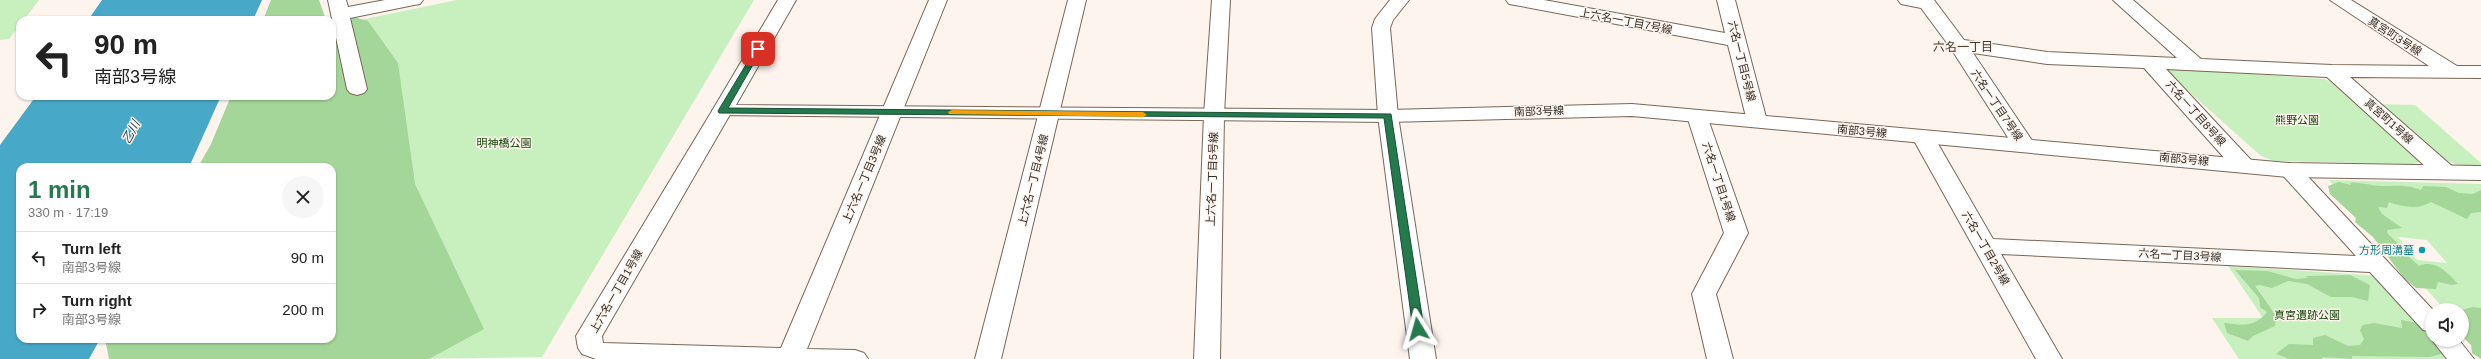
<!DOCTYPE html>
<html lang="en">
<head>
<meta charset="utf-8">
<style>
  :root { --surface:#fff; --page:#f6f6f6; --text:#222; --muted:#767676; --line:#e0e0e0; --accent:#257a4d }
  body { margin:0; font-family:Arial,"Noto Sans JP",sans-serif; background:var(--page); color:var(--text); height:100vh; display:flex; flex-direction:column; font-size:15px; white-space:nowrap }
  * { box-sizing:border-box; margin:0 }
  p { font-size:13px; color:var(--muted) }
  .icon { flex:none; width:22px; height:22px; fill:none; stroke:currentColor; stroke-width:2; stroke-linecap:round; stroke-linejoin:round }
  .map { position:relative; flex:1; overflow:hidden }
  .panel { position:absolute; left:16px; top:163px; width:320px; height:180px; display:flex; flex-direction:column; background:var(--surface); border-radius:12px; box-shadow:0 1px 3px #0004 }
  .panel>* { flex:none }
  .hud { position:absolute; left:16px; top:16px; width:320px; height:84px; border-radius:12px; box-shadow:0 1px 3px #0004; background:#fff; color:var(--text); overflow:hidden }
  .fabs { position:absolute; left:2425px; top:303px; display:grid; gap:8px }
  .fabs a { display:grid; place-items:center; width:44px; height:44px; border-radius:50%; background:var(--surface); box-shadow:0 1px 3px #0004; font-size:20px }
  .pin { position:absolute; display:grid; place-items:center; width:34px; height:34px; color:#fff; margin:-17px; border-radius:8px; box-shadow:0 2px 6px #0006 }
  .me { position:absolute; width:44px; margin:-22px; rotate:352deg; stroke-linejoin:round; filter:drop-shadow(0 0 3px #0008) }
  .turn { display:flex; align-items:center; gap:14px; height:84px; padding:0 12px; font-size:18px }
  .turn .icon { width:52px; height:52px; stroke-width:2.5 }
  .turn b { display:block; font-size:28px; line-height:34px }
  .round { display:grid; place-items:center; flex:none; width:42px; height:42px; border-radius:21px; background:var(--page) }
  .summary { display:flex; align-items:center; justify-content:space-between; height:68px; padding:0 12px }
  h1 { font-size:24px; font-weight:700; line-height:30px; color:var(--accent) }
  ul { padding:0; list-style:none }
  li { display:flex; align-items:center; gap:12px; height:52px; padding:0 12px; border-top:1px solid var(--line) }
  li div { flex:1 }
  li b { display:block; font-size:15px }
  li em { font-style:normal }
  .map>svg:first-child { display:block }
</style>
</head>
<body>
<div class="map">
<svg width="2481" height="359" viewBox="0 0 2481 359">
  <rect width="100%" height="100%" fill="#fcf4ed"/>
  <path fill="#c7f0be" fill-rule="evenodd" d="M0 0H39L24 20H20V25L9 39 0 40Z
    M457 0H754L542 357 417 359 350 22Z
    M2167 68 2324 79 2334 83 2420 160 2418 163 2412 164 2274 161 2261 156 2168 73Z
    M2374 104 2415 105 2481 163V168L2461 166 2437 157Z
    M2329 180 2481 184V350L2462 329V310H2445ZM2398 237 2427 240 2447 263 2417 260Z
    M2228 266 2381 276 2432 333V340L2455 359H2239L2212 318H2263Z"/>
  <path fill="#a3d698" d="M271 0H319L326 20H263Z
    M350 16 368 21 398 63 415 184 484 329 429 359H109L105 339H332V167H198L211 144 231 96H332V20H328Z
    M2339 182 2351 185 2350 183C2361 182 2371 186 2381 186 2396 186 2407 184 2421 190L2423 186 2446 187 2459 193 2473 194 2481 190V212L2471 213 2467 219 2431 202C2419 210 2402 207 2389 202L2387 208 2378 207 2382 214 2402 228 2387 230 2388 234 2407 252 2406 254 2419 266C2435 259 2447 272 2458 284L2452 285 2438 282 2436 289 2416 288 2404 278 2373 237 2355 222 2356 218 2330 194 2328 186Z
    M2235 270 2267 271 2296 279 2307 278 2306 276 2350 275 2370 285 2368 301 2352 297H2331L2307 284 2288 281 2272 288 2260 285 2255 286 2277 317 2275 326 2253 336 2248 341 2227 333 2224 323C2243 325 2254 328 2267 312L2260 307 2259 298Z
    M2472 307 2481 308V359L2472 353 2471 345 2462 336V310Z
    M2401 320 2418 323 2434 344 2445 353 2430 357 2352 356V359L2323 357 2322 359H2289L2276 354 2289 344 2313 345V338L2325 335 2348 346 2360 345 2364 339 2360 330 2363 325 2374 323 2402 328Z"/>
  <path fill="#48a8c7" d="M102 0H262L253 20H88Z
    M36 96H221L189 167H20V339H100L89 359H0V145Z"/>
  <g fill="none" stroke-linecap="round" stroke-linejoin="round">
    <g stroke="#786757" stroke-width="2">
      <path id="street" d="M328 0H346L348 7 385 0H423L420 4 414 5 350 18 367 89 364 93 357 95 350 93 347 89Z
        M929 0H947L807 349 855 350 864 353 868 359H596L582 354 578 348 576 336 712 111 715 107 722 105 729 107 732 111 602 336 603 343 781 348Z
        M1068 0H1086L1001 359H975Z
        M1212 0H1230L1224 115 1220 359H1194L1204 115Z
        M1390 0H1409L1393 20 1390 28 1398 116 1436 359H1410L1378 116 1372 28 1375 19Z
        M1506 0H1544L1725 33 1717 0H1735L1767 121 1764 125 1757 127 1750 125 1747 121 1728 45 1515 5 1509 4Z
        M1898 0H1934L1964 40 2047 52 2177 58 2113 0H2133L2201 59 2332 65 2429 66 2330 0H2351L2457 66H2481V78L2350 77 2453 167 2456 172 2453 177 2445 179 2437 177 2327 77 2166 69 2251 160 2254 165 2251 170 2243 172 2235 170 2144 68 2047 64 1973 53 2035 145 2032 150 2024 151 2016 150 1950 47 1921 8 1901 4Z
        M1697 110 1704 112 1707 116 1748 233 1716 294 1733 359H1707L1692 294 1724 233 1687 116 1690 112Z
        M1923 131 1930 133 1934 137 1993 239 2356 256 2278 170 2281 165 2289 163 2297 165 2433 310 2432 332 2423 330 2370 272 2001 254 2062 359H2036L1912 137 1916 133Z
        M2432 340H2459L2474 359H2447Z"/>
    </g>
    <g stroke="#786757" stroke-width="2">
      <path id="secondary" d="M778 0H796L736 105 1388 110 1632 104 2289 163 2481 166V180L2289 177 1632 116 1388 122 715 115 712 111Z"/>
    </g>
    <use href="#street" fill="#fff" fill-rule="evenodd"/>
    <use href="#secondary" fill="#fff" fill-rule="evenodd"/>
  </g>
  <path fill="#257a4d" stroke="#184f32" d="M756 48 762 49 728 108 1391 114 1424 329 1418 332 1413 329 1384 118 719 113 718 111Z"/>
  <path fill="#f59e0b" d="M952 110 1143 112 1147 115 1143 117 949 114 948 112Z"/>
  <circle fill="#0f9aa8" stroke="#fcf4ed" stroke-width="1.5" cx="2422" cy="250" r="4"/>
  <g text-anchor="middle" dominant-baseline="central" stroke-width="3" stroke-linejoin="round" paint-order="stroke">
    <g font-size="11" fill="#342c25" stroke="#fcf4ed">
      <text transform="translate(1626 21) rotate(11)">上六名一丁目7号線</text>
      <text transform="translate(2395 36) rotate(33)">真宮町3号線</text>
      <text transform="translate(1742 61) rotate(76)">六名一丁目5号線</text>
      <text transform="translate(1997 105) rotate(56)">六名一丁目7号線</text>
      <text transform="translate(1539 111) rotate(-2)">南部3号線</text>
      <text transform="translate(2196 113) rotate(48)">六名一丁目8号線</text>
      <text transform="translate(2389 121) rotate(42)">真宮町1号線</text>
      <text transform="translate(1862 131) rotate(5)">南部3号線</text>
      <text transform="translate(2184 159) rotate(5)">南部3号線</text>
      <text transform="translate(864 179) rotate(-67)">上六名一丁目3号線</text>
      <text transform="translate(1212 179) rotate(-88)">上六名一丁目5号線</text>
      <text transform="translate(1033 180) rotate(-76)">上六名一丁目4号線</text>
      <text transform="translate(1719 182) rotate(72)">六名一丁目1号線</text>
      <text transform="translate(1986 248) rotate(60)">六名一丁目2号線</text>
      <text transform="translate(2180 255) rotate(3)">六名一丁目3号線</text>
      <text transform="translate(616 291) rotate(-60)">上六名一丁目1号線</text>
    </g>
    <g font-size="11" fill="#17480a" stroke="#fcf4ed">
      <text x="2297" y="120">熊野公園</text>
      <text x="504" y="143">明神橋公園</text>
      <text x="2307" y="315">真宮遺跡公園</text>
    </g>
    <g font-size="11" fill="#0d838f" stroke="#fcf4ed" text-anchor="end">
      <text x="2414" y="250">方形周溝墓</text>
    </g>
    <g font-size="12" fill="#443526" stroke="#fcf4ed">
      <text x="1963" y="47">六名一丁目</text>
    </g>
    <g font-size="12" font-style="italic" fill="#1b4553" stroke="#fcf4ed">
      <text transform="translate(131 132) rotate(-62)">乙川</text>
    </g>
  </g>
</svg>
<div class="fabs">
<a><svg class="icon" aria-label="sound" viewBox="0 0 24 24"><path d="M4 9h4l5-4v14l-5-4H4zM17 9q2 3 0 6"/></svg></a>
</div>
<div class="pin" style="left:758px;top:49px;background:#d93025"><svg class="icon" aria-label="arrive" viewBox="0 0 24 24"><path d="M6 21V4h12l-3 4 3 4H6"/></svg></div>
<svg class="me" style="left:1418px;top:329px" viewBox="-20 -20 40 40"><path d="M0-17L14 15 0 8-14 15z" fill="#257a4d" stroke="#fff" stroke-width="4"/></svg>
<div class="hud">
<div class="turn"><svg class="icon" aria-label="left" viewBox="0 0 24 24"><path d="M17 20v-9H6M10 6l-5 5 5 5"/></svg><div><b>90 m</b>南部3号線</div></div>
</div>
<section class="panel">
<div class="summary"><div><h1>1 min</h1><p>330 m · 17:19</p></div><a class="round"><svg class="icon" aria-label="close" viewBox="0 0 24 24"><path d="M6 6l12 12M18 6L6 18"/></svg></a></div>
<ul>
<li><svg class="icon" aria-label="left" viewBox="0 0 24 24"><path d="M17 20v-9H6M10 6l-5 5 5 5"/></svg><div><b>Turn left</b><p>南部3号線</p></div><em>90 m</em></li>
<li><svg class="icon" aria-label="right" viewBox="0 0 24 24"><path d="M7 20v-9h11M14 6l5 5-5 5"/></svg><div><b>Turn right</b><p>南部3号線</p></div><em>200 m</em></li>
</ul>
</section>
</div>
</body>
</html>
